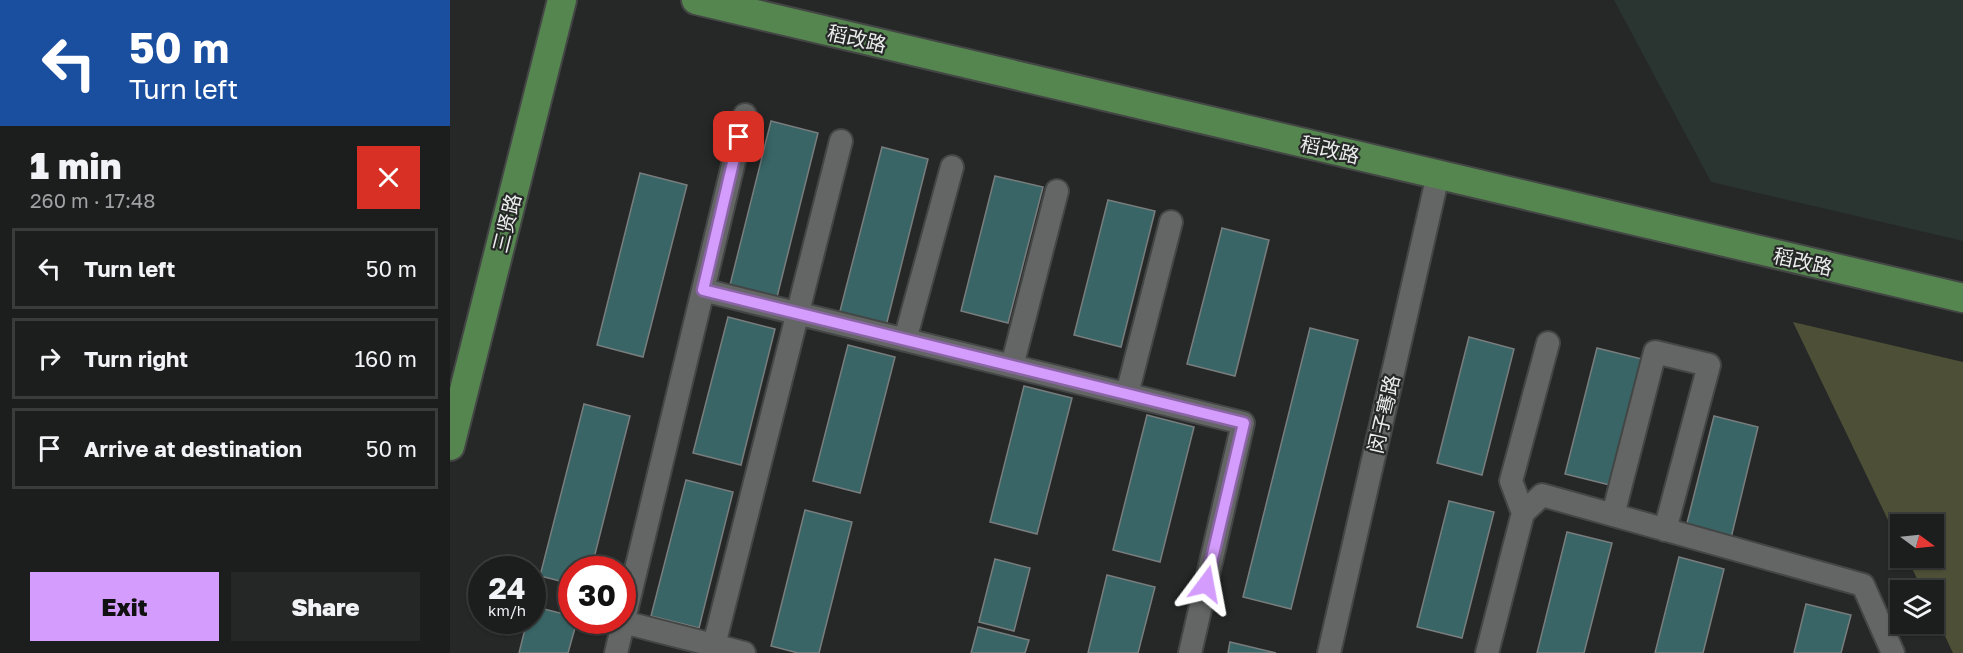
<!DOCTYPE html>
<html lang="en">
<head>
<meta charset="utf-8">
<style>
  :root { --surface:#1c1e1d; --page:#252726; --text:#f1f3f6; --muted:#a0a2a4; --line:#3a3c3b; --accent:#d49cfc }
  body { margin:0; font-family:"Golos Text","Noto Sans SC",sans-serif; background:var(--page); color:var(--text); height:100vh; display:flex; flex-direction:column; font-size:22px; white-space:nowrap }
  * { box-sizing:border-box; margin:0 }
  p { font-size:20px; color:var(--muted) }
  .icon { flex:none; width:33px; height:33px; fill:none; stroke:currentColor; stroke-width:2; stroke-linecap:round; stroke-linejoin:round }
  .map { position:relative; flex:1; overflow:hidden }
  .sheet { display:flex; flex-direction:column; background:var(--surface); width:450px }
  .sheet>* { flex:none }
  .banner { background:#1a4fa0; color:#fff; overflow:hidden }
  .needle { width:39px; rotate:105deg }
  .fabs { position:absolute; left:1440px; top:514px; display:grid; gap:12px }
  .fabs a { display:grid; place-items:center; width:54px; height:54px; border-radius:0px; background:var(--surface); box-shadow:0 2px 4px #0004,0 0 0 2px var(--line); font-size:30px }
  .speed { position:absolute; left:18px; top:556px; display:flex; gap:12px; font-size:30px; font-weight:700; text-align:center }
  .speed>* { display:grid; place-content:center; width:78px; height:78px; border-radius:50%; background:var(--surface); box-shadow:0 2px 4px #0004,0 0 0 2px var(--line); line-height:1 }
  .speed small { font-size:15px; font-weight:400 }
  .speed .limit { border:9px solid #d22; background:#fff; color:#111 }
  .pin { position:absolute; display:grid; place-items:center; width:51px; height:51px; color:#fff; margin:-26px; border-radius:12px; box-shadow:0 3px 9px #0006 }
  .me { position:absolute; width:66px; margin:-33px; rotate:13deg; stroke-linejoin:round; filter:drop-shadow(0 0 4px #0008) }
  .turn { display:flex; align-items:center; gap:21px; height:126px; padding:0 30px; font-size:27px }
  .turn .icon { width:78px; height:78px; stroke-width:2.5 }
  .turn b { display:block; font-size:42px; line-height:51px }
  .round { display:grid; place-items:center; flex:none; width:63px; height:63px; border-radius:0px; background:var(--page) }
  .head { display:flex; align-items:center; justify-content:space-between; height:102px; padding:0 30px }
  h1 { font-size:36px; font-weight:800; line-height:45px }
  .cta { display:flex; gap:12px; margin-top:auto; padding:12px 30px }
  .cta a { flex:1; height:69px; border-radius:0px; background:var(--accent); color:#111; font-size:24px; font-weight:800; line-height:69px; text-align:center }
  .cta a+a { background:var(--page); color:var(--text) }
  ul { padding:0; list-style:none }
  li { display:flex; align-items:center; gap:18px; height:81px; margin:0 12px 9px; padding:0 18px; border:3px solid var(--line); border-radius:0px }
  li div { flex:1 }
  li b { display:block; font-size:22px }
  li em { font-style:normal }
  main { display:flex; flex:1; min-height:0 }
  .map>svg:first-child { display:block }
</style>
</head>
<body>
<main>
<section class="sheet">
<div class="banner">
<div class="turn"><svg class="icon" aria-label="left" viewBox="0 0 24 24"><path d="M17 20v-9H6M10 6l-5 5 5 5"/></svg><div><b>50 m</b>Turn left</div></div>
</div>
<div class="head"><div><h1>1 min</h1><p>260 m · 17:48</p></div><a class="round" style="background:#d93025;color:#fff"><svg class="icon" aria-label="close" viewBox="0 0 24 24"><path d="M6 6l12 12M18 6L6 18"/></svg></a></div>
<ul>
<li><svg class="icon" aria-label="left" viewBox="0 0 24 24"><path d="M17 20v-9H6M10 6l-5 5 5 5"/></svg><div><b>Turn left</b></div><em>50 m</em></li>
<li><svg class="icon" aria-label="right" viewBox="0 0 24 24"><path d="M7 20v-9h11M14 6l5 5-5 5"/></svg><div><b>Turn right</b></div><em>160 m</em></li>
<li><svg class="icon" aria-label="arrive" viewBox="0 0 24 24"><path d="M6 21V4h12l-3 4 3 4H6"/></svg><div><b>Arrive at destination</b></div><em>50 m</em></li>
</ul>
<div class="cta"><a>Exit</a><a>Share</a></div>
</section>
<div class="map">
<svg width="1513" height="653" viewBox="0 0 1513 653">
  <rect width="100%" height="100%" fill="#252827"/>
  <path fill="#2a3430" d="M1164 0H1513V241L1261 182Z"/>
  <path fill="#4d5036" d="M1343 322 1513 362V653H1503L1484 613V591H1473L1457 558H1484V525H1450V545Z"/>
  <path fill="#396566" stroke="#797d7d" stroke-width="1.5" d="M321 121 368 133 325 305 278 293Z
    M432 147 478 159 435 330 388 319Z
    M190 173 237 185 193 357 147 345Z
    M545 176 593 187 558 323 511 311Z
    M658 200 705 211 671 347 624 335Z
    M772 228 819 240 785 376 737 364Z
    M278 317 325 329 291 465 243 453Z
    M860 328 908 340 841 609 793 597Z
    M1019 337 1064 349 1032 475 987 463Z
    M398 345 445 357 410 493 363 481Z
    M1147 348 1192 359 1160 485 1115 474Z
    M574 386 622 398 587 534 540 522Z
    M134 404 180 416 141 570H122V584L90 576Z
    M697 415 744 427 710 562 663 550Z
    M1264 416 1308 427 1281 538 1236 527Z
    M236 480 283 492 249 628 201 616Z
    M999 501 1044 512 1012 638 967 627Z
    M355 510 402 522 369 653H348L321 646Z
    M1117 532 1162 543 1134 653H1087Z
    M1229 557 1274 569 1253 653H1205Z
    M545 559 580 568 564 631 529 622Z
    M657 575 705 587 688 653H638Z
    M1356 604 1401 615 1391 653H1344Z
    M82 606 122 616V621H127L118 653H69L77 621H82Z
    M528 627 579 640 575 653H521Z
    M780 642 826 653H778Z"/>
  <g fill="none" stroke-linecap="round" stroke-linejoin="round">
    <g stroke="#434645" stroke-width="26">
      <path id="minor" d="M253 290 295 115
        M455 340 502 167
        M562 366 607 191
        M677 394 721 222
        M1073 513 1061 481 1098 343
        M1163 515 1205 352 1259 365 1215 530
        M173 622 294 653
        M166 653 253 290 793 423 740 653
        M262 653 391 141
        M879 653 988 175
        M1037 653 1073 513 1092 495 1413 585 1443 653"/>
    </g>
    <g stroke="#434645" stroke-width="32">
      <path id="major" d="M246 0 1513 298
        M0 446 112 0"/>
    </g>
    <use href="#minor" stroke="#636665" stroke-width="22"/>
    <use href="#major" stroke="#56864f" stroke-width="28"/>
  </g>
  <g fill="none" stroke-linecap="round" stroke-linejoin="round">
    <g stroke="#8a65a4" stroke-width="15">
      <path id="route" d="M289 137 253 290 794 423 756 584"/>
    </g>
    <use href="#route" stroke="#d49cfc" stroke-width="10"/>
  </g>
  <g text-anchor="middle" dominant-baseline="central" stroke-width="4.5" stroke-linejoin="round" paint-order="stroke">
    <g font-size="20" fill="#ebedec" stroke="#252827">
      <text transform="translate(407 38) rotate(13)">稻改路</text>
      <text transform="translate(880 149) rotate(13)">稻改路</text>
      <text transform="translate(56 223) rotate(-76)">三贤路</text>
      <text transform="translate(1353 261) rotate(13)">稻改路</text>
      <text transform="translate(933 414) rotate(-77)">闵子骞路</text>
    </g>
  </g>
</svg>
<div class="fabs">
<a><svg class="needle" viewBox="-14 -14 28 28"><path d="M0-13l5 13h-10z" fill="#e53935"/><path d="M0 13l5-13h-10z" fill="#a0a2a4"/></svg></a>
<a><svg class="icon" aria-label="layers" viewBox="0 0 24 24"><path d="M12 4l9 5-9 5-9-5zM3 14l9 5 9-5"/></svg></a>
</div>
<div class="speed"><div>24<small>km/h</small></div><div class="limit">30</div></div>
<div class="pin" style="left:289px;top:137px;background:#d93025"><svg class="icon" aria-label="arrive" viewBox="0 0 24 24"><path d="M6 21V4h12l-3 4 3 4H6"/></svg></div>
<svg class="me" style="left:756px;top:584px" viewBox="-20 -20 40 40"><path d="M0-17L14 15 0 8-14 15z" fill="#d49cfc" stroke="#fff" stroke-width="4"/></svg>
</div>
</main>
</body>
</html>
